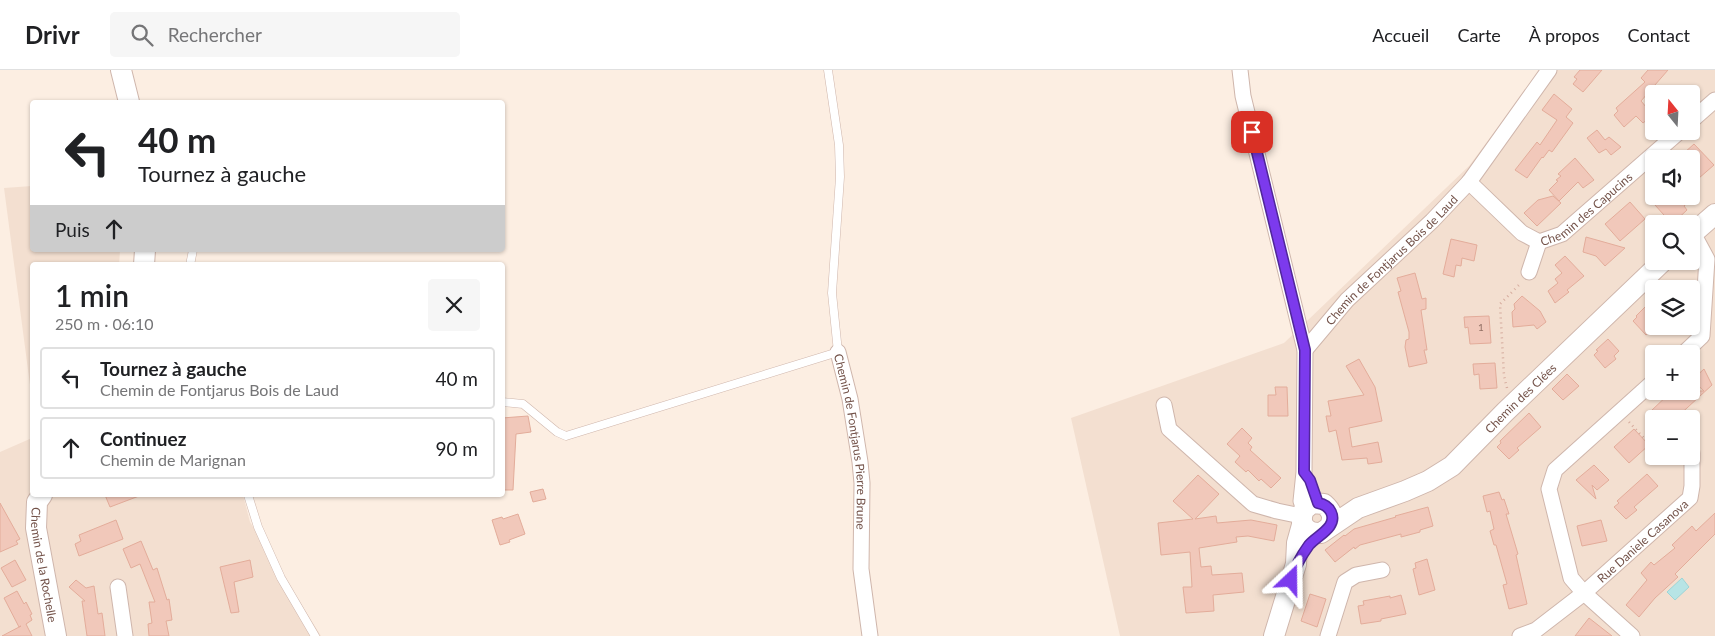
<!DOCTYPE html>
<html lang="fr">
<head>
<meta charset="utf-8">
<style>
  :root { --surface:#fff; --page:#f6f6f6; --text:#202124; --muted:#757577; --line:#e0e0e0 }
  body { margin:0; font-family:Lato,sans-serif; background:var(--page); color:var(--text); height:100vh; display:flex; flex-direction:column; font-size:19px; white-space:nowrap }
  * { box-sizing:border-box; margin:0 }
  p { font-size:16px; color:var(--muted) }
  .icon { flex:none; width:28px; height:28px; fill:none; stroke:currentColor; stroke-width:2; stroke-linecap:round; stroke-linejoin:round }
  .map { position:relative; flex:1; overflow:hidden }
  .sheet { position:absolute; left:30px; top:192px; width:475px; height:235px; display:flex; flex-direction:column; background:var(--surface); border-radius:5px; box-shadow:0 1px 4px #0004 }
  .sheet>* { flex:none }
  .banner { position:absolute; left:30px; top:30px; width:475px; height:152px; border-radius:5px; box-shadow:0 1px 4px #0004; background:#fff; color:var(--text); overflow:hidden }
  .needle { width:32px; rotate:342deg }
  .buttons { position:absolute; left:1645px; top:15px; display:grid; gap:10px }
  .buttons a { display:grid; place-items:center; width:55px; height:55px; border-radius:5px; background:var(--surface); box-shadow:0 1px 4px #0004; font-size:25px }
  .pin { position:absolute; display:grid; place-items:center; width:42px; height:42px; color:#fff; margin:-21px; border-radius:10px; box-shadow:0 2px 8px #0006 }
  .me { position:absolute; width:55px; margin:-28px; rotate:23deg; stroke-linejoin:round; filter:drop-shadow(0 0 4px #0008) }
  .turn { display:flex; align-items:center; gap:18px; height:105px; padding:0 25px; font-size:22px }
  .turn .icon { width:65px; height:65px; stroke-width:2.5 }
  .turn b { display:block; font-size:35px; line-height:42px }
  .then { display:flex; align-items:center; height:48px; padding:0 25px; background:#0003; gap:10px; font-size:19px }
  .round { display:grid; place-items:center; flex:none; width:52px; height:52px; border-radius:5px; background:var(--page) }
  .summary { display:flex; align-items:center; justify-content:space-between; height:85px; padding:0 25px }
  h1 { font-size:30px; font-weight:600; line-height:38px }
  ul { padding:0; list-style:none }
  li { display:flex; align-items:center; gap:15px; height:62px; margin:0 10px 8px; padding:0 15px; border:2px solid var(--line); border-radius:5px }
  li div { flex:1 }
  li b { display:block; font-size:19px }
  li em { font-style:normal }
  header { display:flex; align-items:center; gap:30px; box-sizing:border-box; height:70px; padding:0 25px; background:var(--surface); border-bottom:1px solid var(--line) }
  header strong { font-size:24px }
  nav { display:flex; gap:28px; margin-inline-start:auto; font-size:18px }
  .search { width:350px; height:45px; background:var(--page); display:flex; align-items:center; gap:12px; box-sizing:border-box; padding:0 18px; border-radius:5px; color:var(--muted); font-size:19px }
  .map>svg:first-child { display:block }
</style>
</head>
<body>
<header>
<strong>Drivr</strong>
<div class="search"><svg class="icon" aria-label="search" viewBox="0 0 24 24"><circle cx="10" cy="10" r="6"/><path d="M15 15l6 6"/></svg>Rechercher</div>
<nav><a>Accueil</a><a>Carte</a><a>À propos</a><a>Contact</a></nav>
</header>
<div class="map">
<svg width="1715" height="566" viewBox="0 0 1715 566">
  <rect width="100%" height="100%" fill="#fceee2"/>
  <path fill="#f3dfd0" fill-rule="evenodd" d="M1541 0H1715V566H1120L1071 348 1284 273 1469 96ZM1654 24H1691V61H1654ZM1654 89H1691V126H1654ZM1654 154H1691V191H1654ZM1654 219H1691V256H1654ZM1654 284H1691V321H1654ZM1654 349H1691V386H1654Z
    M32 116V180H120L119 195H32V330L4 118Z
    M32 368V425H243L250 452 321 566H0V382Z"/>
  <path fill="#b7e4e5" stroke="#9dd5d6" d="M1682 508 1689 517 1675 530 1667 522Z"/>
  <path fill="#f1c8ba" stroke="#e3ac9a" d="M1580 0H1602L1583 22 1573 14 1577 9 1574 7Z
    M1648 0H1668L1641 31 1653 45 1643 53 1636 46 1624 57 1614 45 1618 41 1616 38 1645 12 1641 8Z
    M1554 24 1572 39 1566 47 1573 53 1552 82 1549 80 1543 88 1542 87 1527 108 1515 100 1537 72 1540 75 1557 50 1542 40Z
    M1597 60 1605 70 1609 67 1621 77 1611 85 1606 79 1599 83 1587 68Z
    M1694 74 1714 95 1691 115V89H1689L1684 83Z
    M1575 88 1594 110 1583 118 1578 112 1559 131 1549 120 1558 111 1556 110 1561 106 1558 104Z
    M1553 126 1561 133 1537 156 1524 143 1538 130Z
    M1664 126H1695L1684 136 1687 140 1672 154 1655 135Z
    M1630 132 1645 149 1620 171 1605 154Z
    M1586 167 1625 178 1605 196 1596 186 1583 182Z
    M1451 169 1477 175 1474 191 1462 188 1461 196 1456 195 1454 207 1443 204Z
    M1565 186 1584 206 1567 220 1569 222 1555 233 1548 221 1558 213 1555 209 1562 203 1555 195Z
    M1415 203 1422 229 1426 228V239L1421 240 1427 280H1424L1427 293 1409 297 1405 277 1406 270 1409 269V262L1398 222 1401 221 1397 208Z
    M1522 226 1540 241 1546 252 1537 259 1534 255 1513 257 1512 242 1515 239 1514 234Z
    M1648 234 1654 240V258L1646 265 1633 251 1637 247 1636 246Z
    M1489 246 1491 273 1470 274 1468 257 1465 258 1464 247Z
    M1608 269 1619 281 1614 286 1616 289 1605 298 1594 285 1598 281 1596 280Z
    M1359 289 1375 317 1382 351 1349 358 1352 377 1378 372 1382 392 1368 394 1367 388 1342 390 1336 360 1329 362 1326 346H1331L1328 331 1364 325 1346 296Z
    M1495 293 1497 318 1480 319 1479 304 1474 305 1473 294Z
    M1704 299 1712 315 1675 349H1658L1651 341 1672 321H1704L1692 310Z
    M1567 304 1579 316 1563 330 1552 319Z
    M1275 317H1287L1288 346H1268V325H1276Z
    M1529 343 1541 357 1517 378 1519 380 1509 389 1497 377 1501 373 1500 371Z
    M528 346 531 362 516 364 513 420H502V348Z
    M1242 358 1252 368 1248 373 1252 377 1250 380 1281 408 1271 418 1261 409 1259 411 1248 400 1246 402 1235 392 1240 386 1227 374Z
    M1634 359 1649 375 1629 393 1614 377Z
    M1594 395 1609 410 1597 420 1592 415 1596 429 1576 410Z
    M1647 404 1658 416 1634 437 1637 440 1626 449 1614 437 1619 433 1617 431Z
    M1198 405 1219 424 1195 449 1216 446 1217 453 1251 450 1277 455 1274 471 1248 466 1236 467 1237 472 1199 478 1201 497 1211 496 1212 505 1242 503 1244 522 1213 525 1214 541 1186 543 1183 517H1192L1190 482 1161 485 1158 453 1193 449 1173 431Z
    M543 419 546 429 533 432 530 422Z
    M1499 422 1502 430 1504 429 1509 444H1506L1518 484 1516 485 1527 534 1509 539 1503 515 1507 514 1496 475H1494L1490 461 1494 459 1490 441 1487 442 1483 426Z
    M105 425H139V426L110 437Z
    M0 433 20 469 16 471 18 474 0 482Z
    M1428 437 1433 456 1420 460V462L1401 467V464L1360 475 1355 479 1354 477 1335 492 1325 480 1344 465 1345 466 1354 459 1396 447 1395 446Z
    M1715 443V464L1675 504 1678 507 1655 528 1639 547 1626 535 1647 510 1641 503 1651 492 1654 495 1675 478 1672 475 1692 456 1696 461Z
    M518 444 525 464 509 470 510 472 500 475 492 450 502 447 503 449Z
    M116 450 123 469 79 486 75 474 81 471 79 465Z
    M1601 450 1607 471 1582 476 1577 456Z
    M141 471 153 500 157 498 167 530 169 529 172 550 166 551 169 566H149L148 554 152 553 149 532H155L140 494 131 498 123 479Z
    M1427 489 1435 520 1419 525 1413 499 1416 498 1415 493Z
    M15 490 26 510 12 517 1 498Z
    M250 490 253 507 234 512 239 542 231 543 220 497Z
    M76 510 86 518 94 516 98 544 102 543 105 566H87L82 531H85L69 517Z
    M17 521 24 534 26 532 32 544 30 545 32 550 26 554 32 566H2L21 556 19 557 4 528Z
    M1310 524 1326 529 1317 557 1301 551Z
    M1401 525 1406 544 1381 549V551L1361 554 1358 536 1364 535 1363 531 1390 526V528Z
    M1589 548 1612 566H1575Z"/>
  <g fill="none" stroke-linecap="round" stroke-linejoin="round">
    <g stroke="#cfb6ac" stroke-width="9">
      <path id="service" d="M190 195 193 180
        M502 332 523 334 557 362 566 366 838 282 832 223 840 107 839 75 828 0
        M248 425 258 457 281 508 315 566"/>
    </g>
    <g stroke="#cfb6ac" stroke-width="17">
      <g id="minor">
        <path d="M1240 0 1243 26 1305 280 1304 402 1301 431 1304 440"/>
        <path d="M1691 51 1715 30"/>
        <path id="s1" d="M1469 112 1522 163 1539 172 1562 164 1680 61"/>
        <path d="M1529 202 1539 172"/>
        <path id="s2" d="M1305 280 1347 230 1432 151 1469 112 1549 0"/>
        <path id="s3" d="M838 282 850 329 860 392 862 413 861 499 870 566"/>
        <path d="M1683 284 1702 266 1707 189 1693 163"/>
        <path d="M1164 335 1169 359 1253 434 1277 441 1301 446"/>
        <path d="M118 517 125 566"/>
        <path d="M1328 566 1345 512 1356 505 1382 500"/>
        <path id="s4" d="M1520 566 1536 560 1584 523 1690 428 1692 416V383"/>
        <path d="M1632 566 1584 523 1571 508 1549 419 1555 400 1654 311"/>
      </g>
    </g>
    <g stroke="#cfb6ac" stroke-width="22">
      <g id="tertiary">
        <path d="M121 0 129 32"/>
        <path d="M1691 165 1715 144"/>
        <path d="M144 195 145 180"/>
        <path id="s5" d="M42 425 37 432 36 458 56 566"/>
        <path id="s6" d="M1330 456C1334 447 1332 441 1324 434L1312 433 1304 440C1298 454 1306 464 1321 463L1358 438 1405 421 1428 411 1452 396 1505 342 1663 191"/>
        <path d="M1274 566 1296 494 1297 473 1302 455"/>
      </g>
    </g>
    <path stroke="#d5ab9d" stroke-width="2.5" stroke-dasharray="1 4" stroke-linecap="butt" d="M1507 318 1504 306 1500 234 1521 213
      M1629 352 1654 379"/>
    <use href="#service" stroke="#fff" stroke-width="8"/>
    <use href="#minor" stroke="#fff" stroke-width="15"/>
    <use href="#tertiary" stroke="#fff" stroke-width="20"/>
  </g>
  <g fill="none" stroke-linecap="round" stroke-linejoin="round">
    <g stroke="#51269a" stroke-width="12">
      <path id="route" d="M1252 62 1305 280 1304 402 1310 410 1318 433C1324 434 1328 436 1331 442 1338 457 1318 465 1309 475 1301 486 1295 497 1291 510"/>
    </g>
    <use href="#route" stroke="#7c3aed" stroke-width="9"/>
  </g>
  <g text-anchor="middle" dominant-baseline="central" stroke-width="4.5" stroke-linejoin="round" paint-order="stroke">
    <g font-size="10" fill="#927065">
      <text x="1481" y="257">1</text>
    </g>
    <g font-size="12" fill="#735249" stroke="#fff3e8">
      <text stroke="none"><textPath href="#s1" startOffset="151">Chemin des Capucins</textPath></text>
      <text stroke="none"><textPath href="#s2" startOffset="125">Chemin de Fontjarus Bois de Laud</textPath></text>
      <text stroke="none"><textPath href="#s6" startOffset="328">Chemin des Clées</textPath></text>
      <text stroke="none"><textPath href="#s3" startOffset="91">Chemin de Fontjarus Pierre Brune</textPath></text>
      <text stroke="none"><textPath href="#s4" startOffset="156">Rue Daniele Casanova</textPath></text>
      <text stroke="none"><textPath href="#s5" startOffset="72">Chemin de la Rochelle</textPath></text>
    </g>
  </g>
</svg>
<div class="buttons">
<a><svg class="needle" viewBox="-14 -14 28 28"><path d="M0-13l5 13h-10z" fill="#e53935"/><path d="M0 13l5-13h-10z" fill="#757577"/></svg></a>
<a><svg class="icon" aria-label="sound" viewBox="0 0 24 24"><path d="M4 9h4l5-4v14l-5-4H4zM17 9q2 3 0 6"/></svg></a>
<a><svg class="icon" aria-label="search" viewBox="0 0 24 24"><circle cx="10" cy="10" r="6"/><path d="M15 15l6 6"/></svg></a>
<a><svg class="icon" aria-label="layers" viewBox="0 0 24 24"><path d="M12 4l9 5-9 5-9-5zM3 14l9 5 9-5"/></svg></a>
<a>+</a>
<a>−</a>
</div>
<div class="pin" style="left:1252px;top:62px;background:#d93025"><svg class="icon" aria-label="arrive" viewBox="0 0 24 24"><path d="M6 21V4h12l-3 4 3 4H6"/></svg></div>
<svg class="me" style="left:1291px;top:510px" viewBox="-20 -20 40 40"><path d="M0-17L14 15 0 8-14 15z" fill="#7c3aed" stroke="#fff" stroke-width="4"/></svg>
<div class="banner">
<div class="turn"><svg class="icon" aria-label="left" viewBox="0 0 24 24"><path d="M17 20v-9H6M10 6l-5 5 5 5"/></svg><div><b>40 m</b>Tournez à gauche</div></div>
<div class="then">Puis<svg class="icon" aria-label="ahead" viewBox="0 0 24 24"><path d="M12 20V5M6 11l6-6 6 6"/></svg></div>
</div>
<section class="sheet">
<div class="summary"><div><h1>1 min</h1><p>250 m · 06:10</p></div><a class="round"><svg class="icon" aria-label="close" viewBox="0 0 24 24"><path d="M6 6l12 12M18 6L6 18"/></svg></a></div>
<ul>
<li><svg class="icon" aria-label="left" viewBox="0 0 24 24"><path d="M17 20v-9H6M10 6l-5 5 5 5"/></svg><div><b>Tournez à gauche</b><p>Chemin de Fontjarus Bois de Laud</p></div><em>40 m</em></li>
<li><svg class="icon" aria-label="ahead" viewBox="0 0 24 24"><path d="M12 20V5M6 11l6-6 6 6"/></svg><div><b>Continuez</b><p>Chemin de Marignan</p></div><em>90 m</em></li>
</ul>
</section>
</div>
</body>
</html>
